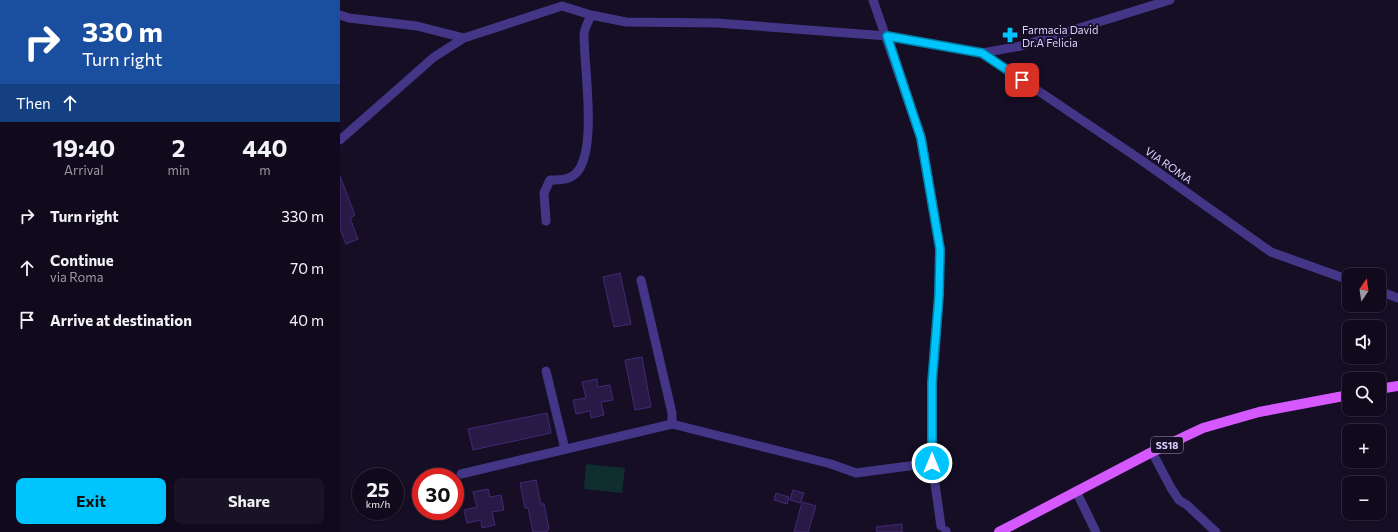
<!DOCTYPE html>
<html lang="en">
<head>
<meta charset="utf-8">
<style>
  :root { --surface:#100a1c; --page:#191325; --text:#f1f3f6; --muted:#9c9aa3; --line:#302b3b; --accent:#00c4fd }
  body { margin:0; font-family:Commissioner,sans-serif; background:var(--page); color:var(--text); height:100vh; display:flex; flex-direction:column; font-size:15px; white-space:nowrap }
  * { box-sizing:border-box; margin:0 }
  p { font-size:13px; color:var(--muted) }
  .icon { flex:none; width:22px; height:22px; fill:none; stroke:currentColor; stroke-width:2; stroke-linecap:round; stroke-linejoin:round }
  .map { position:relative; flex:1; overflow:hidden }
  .details { display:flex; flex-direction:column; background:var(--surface); width:340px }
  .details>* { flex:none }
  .top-card { background:#1a4fa0; color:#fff; overflow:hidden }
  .needle { width:26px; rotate:13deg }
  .controls { position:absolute; left:1002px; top:268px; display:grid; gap:8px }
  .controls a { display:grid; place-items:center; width:44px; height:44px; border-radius:8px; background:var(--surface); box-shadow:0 1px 3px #0004,0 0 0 1px var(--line); font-size:20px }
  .speed { position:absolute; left:12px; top:468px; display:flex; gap:8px; font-size:20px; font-weight:700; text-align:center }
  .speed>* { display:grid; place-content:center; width:52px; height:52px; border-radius:50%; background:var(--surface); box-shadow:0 1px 3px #0004,0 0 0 1px var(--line); line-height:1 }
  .speed small { font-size:10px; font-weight:400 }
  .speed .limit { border:6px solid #d22; background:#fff; color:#111 }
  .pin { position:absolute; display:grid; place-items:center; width:34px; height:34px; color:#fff; margin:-17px; border-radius:8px; box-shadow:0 2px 6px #0006 }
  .me { position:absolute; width:44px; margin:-22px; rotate:0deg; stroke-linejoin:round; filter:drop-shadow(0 0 3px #0008) }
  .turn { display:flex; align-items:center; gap:14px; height:84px; padding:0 16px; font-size:18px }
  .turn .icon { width:52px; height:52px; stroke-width:2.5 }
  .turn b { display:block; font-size:28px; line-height:34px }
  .then { display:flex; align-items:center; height:38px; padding:0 16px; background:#0003; gap:8px; font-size:15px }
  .eta { display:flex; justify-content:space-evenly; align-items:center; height:68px; text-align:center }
  .eta b { font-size:24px; font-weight:700; line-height:28px }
  .action { display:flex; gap:8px; margin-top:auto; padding:8px 16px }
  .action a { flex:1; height:46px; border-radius:8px; background:var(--accent); color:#111; font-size:16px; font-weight:700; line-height:46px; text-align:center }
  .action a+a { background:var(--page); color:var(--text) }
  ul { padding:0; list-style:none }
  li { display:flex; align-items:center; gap:12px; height:52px; padding:0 16px }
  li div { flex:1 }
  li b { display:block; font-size:15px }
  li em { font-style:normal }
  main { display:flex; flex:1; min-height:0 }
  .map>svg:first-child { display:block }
</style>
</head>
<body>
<main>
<section class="details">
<div class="top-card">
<div class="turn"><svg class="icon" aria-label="right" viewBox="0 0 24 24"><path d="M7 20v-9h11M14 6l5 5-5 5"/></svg><div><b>330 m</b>Turn right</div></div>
<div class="then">Then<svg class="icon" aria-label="ahead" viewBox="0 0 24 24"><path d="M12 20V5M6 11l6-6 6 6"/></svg></div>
</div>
<div class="eta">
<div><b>19:40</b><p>Arrival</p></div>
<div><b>2</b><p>min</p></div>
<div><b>440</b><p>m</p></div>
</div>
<ul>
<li><svg class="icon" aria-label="right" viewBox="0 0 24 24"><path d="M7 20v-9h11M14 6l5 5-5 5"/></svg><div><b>Turn right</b></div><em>330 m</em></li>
<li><svg class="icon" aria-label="ahead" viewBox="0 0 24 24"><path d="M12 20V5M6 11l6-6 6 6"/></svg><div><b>Continue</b><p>via Roma</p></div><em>70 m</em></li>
<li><svg class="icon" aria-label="arrive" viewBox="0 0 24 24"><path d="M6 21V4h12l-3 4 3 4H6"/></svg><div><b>Arrive at destination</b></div><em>40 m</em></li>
</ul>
<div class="action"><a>Exit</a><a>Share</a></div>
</section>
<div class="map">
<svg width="1058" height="532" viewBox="0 0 1058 532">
  <rect width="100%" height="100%" fill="#150e25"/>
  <path fill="#102d30" d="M246 464 285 468 282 493 244 489Z"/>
  <path fill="#281947" stroke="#422a74" d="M0 176 15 215 10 218 18 239 6 244 0 229Z
    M280 273 291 324 274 327 263 277Z
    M302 357 311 407 295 410 285 360Z
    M257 379 258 387 270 385 273 400 261 402 264 415 251 418 250 411 236 414 233 400 246 398 242 382Z
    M207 413 211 433 133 450 128 429Z
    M196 480 201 504H204L209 529 207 530V532H193L188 508H185L180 483Z
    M148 489 150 497 161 495 164 510 152 512 155 525 142 528 141 520 127 523 124 510 137 507 133 492Z
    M453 490 464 493 460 503 450 500Z
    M436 493 449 497 447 504 434 500Z
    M462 502 476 506 468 532H454Z
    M562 524V532H537L536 527Z"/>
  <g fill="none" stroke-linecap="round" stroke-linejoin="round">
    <path stroke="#443687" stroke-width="9" d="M533 0 581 138 600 249 599 295 592 383V463L601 526
      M0 15 9 18 77 26 124 38
      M642 53 801 160 931 252 1009 280
      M0 140 94 57 124 38 222 6 251 15 286 22 377 23 547 36 642 53 681 46 830 0
      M206 221 204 193 210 180C221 180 231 180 238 171 257 146 244 67 244 35 244 28 249 21 251 15
      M301 280 332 413V424
      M1039 291 1058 298
      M206 371 225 449
      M812 452 831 488 839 500 847 505 876 532
      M121 474 332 424 491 464 516 473 592 463
      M736 491 756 532
      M606 531V532"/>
    <path stroke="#d659ff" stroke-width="10" d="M1039 389 1058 386
      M659 532 812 452 863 428 919 412 1009 395"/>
  </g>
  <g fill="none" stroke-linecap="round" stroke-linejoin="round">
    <g stroke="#007fa4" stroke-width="10">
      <path id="route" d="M592 463V383L599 295 600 249 581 138 547 36 642 53 682 80"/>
    </g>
    <use href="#route" stroke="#00c4fd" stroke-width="7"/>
  </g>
  <defs>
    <g id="pharmacy-bare" transform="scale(1.2)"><path d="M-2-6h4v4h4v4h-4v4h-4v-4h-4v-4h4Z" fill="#00c4fd" stroke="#150e25" stroke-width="2.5" paint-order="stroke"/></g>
  </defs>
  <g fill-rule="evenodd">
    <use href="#pharmacy-bare" x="670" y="35"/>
  </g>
  <g text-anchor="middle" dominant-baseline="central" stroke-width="4" stroke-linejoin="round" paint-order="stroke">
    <rect fill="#150e25" stroke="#a197be" stroke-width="1" x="811" y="437" width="32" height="16" rx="3"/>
    <g font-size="10" font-weight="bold" fill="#ddd2ff">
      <text x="827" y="445">SS18</text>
    </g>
    <g font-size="11" fill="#ddd2ff" stroke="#150e25" text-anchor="start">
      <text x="682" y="29">Farmacia David<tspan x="682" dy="13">Dr.A Felicia</tspan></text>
    </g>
    <g font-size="11" fill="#ddd2ff" stroke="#150e25">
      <text transform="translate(829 165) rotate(35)">VIA ROMA</text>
    </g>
  </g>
</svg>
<div class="controls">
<a><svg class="needle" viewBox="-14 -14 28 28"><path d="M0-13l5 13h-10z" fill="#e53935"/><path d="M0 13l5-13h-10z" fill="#9c9aa3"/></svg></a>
<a><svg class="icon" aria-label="sound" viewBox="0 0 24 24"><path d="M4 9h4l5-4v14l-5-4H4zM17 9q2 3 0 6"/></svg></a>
<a><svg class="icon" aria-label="search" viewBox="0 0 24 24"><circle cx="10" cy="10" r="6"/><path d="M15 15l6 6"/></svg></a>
<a>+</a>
<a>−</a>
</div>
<div class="speed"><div>25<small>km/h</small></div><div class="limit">30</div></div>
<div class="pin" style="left:682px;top:80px;background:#d93025"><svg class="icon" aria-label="arrive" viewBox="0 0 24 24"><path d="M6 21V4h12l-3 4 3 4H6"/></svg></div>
<svg class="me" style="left:592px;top:463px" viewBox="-20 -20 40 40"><circle r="17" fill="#00c4fd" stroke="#fff" stroke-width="3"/><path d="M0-11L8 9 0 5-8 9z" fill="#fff"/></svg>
</div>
</main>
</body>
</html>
